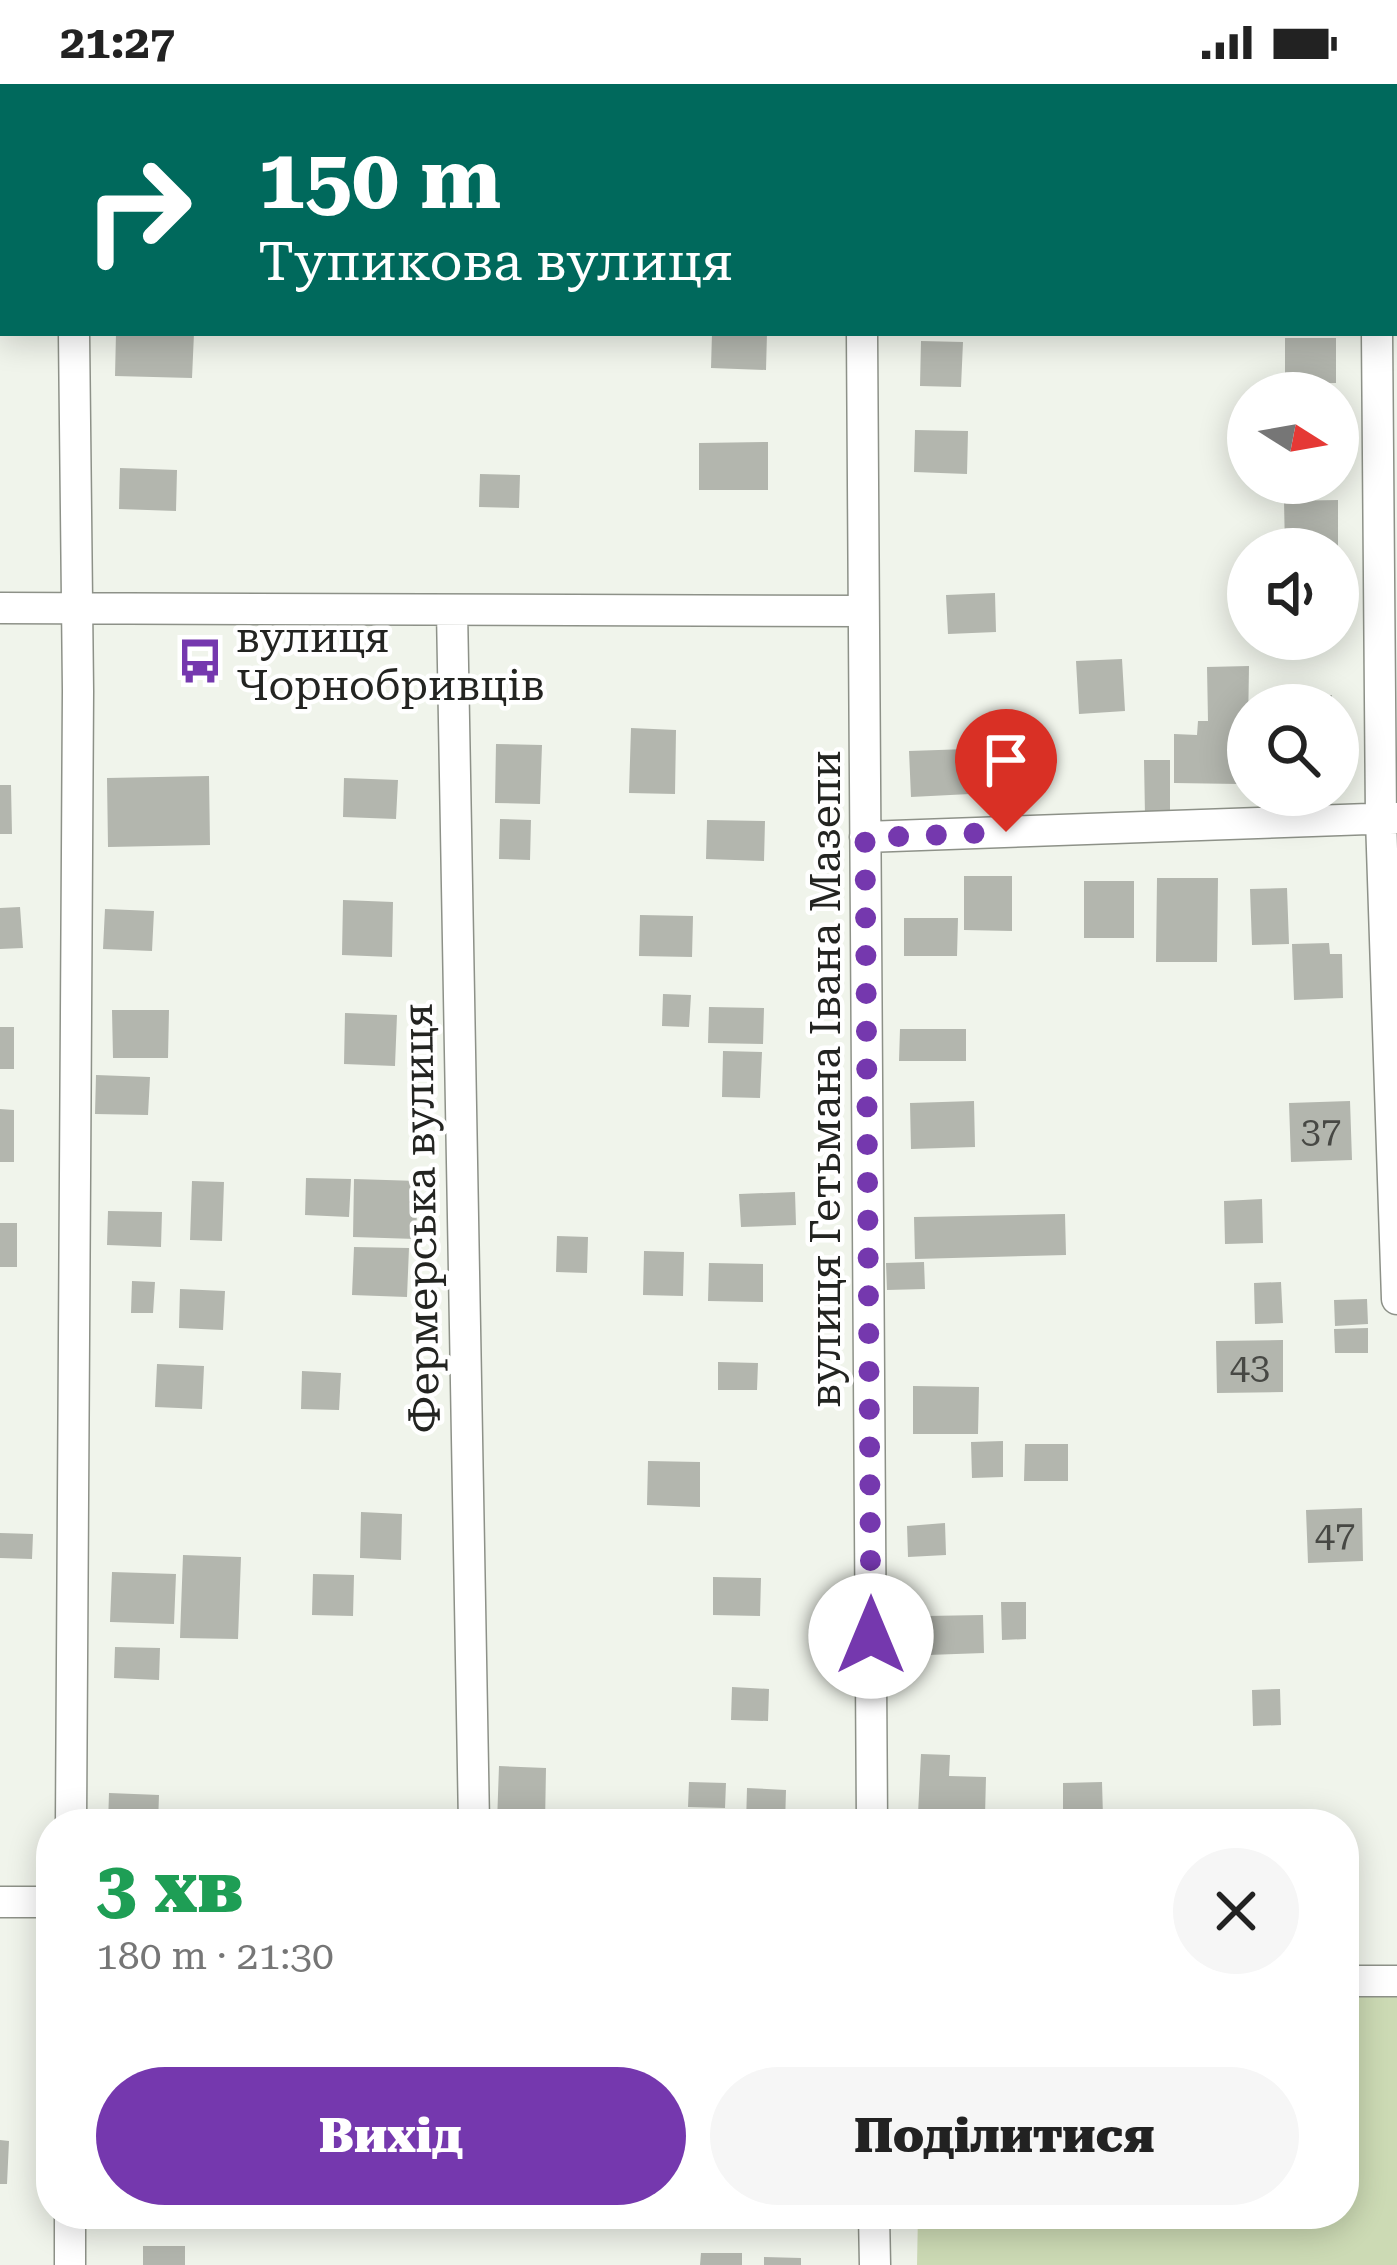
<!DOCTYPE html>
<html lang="uk">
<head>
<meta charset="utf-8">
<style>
  :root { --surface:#fff; --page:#f6f6f6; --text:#222; --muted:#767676; --accent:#7538ae }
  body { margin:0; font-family:"Roboto Serif",serif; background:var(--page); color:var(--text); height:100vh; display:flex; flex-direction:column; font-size:45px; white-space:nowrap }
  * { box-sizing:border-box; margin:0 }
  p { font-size:39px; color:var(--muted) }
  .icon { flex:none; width:66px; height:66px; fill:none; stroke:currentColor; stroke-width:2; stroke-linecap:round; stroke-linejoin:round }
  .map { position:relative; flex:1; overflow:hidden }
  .side { position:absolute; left:36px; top:1725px; width:1323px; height:420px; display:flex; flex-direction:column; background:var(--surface); border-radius:48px; box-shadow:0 6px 30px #0003 }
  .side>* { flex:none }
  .guide { position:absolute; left:0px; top:0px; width:1398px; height:252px; box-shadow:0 6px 30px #0003; background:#00695c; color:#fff; overflow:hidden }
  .needle { width:78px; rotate:101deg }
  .controls { position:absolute; left:1227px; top:288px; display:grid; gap:24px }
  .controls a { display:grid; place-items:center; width:132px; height:132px; border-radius:50%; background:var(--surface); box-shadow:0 6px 30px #0003; font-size:60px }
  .pin { position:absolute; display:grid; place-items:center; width:102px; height:102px; color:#fff; margin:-123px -51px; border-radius:50% 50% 50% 0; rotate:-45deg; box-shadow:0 0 12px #0007 }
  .pin .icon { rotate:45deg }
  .me { position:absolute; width:132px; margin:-66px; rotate:0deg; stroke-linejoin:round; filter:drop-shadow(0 0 9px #0008) }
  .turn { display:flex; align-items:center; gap:42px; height:252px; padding:0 60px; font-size:54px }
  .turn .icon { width:156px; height:156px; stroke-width:2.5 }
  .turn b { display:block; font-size:84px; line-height:102px }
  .round { display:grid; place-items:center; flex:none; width:126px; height:126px; border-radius:63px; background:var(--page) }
  .headline { display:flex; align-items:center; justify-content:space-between; height:204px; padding:0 60px }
  h1 { font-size:72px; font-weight:800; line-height:90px; color:#1e9e55 }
  .button { display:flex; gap:24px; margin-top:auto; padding:24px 60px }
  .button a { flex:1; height:138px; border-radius:72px; background:var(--accent); color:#fff; font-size:48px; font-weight:800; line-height:138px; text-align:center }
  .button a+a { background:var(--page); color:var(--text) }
  .status { display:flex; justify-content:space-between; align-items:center; height:84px; padding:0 60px; background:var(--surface); direction:ltr }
  .status svg { height:33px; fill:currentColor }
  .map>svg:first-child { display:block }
</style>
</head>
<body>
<div class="status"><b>21:27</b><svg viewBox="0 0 49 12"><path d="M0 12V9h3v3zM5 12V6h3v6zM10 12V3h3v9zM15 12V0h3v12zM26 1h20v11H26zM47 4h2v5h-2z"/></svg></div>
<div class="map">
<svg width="1397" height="2181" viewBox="0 0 1397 2181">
  <rect width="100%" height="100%" fill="#f0f4eb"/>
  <path fill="#ccdab4" d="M1344 1912 1397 1913V2181H917L918 2130H1344Z"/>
  <path fill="#b3b6ae" d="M116 249H194L192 294 115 292Z
    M712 249H767L766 286 711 284Z
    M1285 254H1336V299L1285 300Z
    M921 257 963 258 961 303 920 302Z
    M915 346 968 347 967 390 914 388Z
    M768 358V406H699V359Z
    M120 384 177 386 176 427 119 425Z
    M480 390 520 391 519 424 479 423Z
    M1338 416V465H1285L1284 417Z
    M995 509 996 548 948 550 946 511Z
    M1122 575 1125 627 1079 630 1076 577Z
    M1249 582 1248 645H1239V700L1174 699V650L1197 651 1198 637H1208L1207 583Z
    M1332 611V621H1286V612Z
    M631 644 676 646 675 710 629 709Z
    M496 660 542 661 540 720 495 719Z
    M968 665 970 710 911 713 909 667Z
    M1017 667 1019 717 988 718 986 669Z
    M1144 676H1170V731H1145Z
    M209 692 210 761 108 763 107 694Z
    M344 694 398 696 396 735 343 733Z
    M0 701H11L12 750H0Z
    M500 735 531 736 530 776 499 775Z
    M707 736 765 737 764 777 706 775Z
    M964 792H1012V847L964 846Z
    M1157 794H1218L1217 878H1156Z
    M1084 797H1134V854H1084Z
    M1287 804 1289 860 1252 861 1250 805Z
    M343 816 393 818 392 873 342 871Z
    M20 823 23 864 0 865V824Z
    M105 825 154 827 152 867 103 865Z
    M640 831 693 832 692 873 639 872Z
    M904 834H958L957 872H904Z
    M1329 859 1330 870H1342L1343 914 1294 916 1292 860Z
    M663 910 691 911 689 943 662 942Z
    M709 923 764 924 763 960 708 959Z
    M112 926H169L168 974H113Z
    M345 929 397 931 395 982 344 980Z
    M0 943H14V985H0Z
    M900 945H966V977H899Z
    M723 967 762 968 760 1014 722 1013Z
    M96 991 150 993 148 1031 95 1030Z
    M974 1017 975 1063 911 1065 910 1019Z
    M1350 1017 1352 1076 1291 1078 1289 1019Z
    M0 1025 14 1026V1078H0Z
    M306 1094 351 1095 349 1133 305 1131Z
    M354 1095 418 1097 416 1155 353 1153Z
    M192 1097 224 1098 222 1157 190 1156Z
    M795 1108 796 1141 741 1143 739 1110Z
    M1262 1115 1263 1159 1225 1160 1224 1117Z
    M108 1127 162 1128 161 1163 107 1161Z
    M1065 1130 1066 1171 915 1175 914 1133Z
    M0 1139H17V1183H0Z
    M557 1152 588 1153 587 1189 556 1188Z
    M354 1163 409 1164 407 1213 352 1211Z
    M644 1167 684 1168 683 1212 643 1211Z
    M924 1178 925 1205 887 1206 886 1179Z
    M709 1179 763 1180V1218L708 1217Z
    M132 1197 155 1198 153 1229H131Z
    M1281 1198 1283 1239 1255 1240 1254 1199Z
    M180 1205 225 1207 223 1246 179 1244Z
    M1367 1215 1368 1240 1335 1242 1334 1216Z
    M1368 1244V1269H1335L1334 1245Z
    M1283 1256V1308L1217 1309 1216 1257Z
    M718 1278 758 1279 757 1306H718Z
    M157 1280 204 1282 202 1325 155 1323Z
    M302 1287 341 1289 339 1326 301 1325Z
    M913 1302 979 1303 978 1350H913Z
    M1003 1357V1393L972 1394 971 1358Z
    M1025 1360H1068V1397H1024Z
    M648 1377 700 1378V1423L647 1421Z
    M1362 1424 1363 1477 1308 1479 1306 1426Z
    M361 1428 402 1430 401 1476 360 1474Z
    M945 1439 946 1471 908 1473 907 1442Z
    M0 1449 33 1450 32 1475 0 1474Z
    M183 1471 241 1473 238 1555 180 1554Z
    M112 1488 176 1490 174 1540 110 1538Z
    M313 1490 354 1491 353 1532 312 1531Z
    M713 1493 761 1494 760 1532 713 1531Z
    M1001 1518H1026V1555L1002 1556Z
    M983 1531 984 1569 928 1571 927 1532Z
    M115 1563 160 1564 159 1596 114 1594Z
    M732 1603 769 1605 768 1637 731 1636Z
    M1280 1605 1281 1641 1253 1642 1252 1606Z
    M921 1670 950 1671 949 1692 986 1693 985 1732 918 1730Z
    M499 1682 546 1684 545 1740 497 1739Z
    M689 1698 726 1699 725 1724 688 1723Z
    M1102 1698 1103 1733 1063 1734V1699Z
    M747 1704 786 1706 785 1740H746Z
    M109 1709 159 1711 158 1740H108Z
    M0 2056 9 2057 7 2100H0Z
    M143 2162H185V2181H143Z
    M701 2169H742V2181H700Z
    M764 2173 801 2174V2181H764Z"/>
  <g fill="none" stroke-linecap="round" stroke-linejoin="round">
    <g stroke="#8d9188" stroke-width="33">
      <path id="street" d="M73 0V3
        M860 0V3
        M1375 0V3
        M862 249 872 1740
        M1377 249 1381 735 1397 1215
        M0 524 863 527
        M452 526 474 1740
        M865 753 1397 734
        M71 1740 78 607 74 249
        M0 1818H51
        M1344 1897H1397
        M874 2130 875 2181
        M70 2181V2130"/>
    </g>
    <use href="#street" stroke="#fff" stroke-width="30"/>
  </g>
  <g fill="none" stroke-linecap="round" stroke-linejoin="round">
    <path stroke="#7538ae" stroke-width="21" stroke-dasharray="0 37.8" d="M871 1552 865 754 1006 748"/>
  </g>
  <defs>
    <g id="bus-bare" transform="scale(3.6)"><path d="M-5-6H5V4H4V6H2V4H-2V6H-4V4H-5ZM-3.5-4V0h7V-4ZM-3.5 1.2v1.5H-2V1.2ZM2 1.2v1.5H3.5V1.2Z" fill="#7538ae" stroke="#fff" stroke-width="2.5" paint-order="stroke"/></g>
  </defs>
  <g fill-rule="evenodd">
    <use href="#bus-bare" x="200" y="577"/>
  </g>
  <g text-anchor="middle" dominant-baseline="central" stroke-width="9" stroke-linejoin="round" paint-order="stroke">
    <g font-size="36" fill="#474844">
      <text x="1321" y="1047">37</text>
      <text x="1250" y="1283">43</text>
      <text x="1335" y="1451">47</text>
    </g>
    <g font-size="42" fill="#232421" stroke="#fff" text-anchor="start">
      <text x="236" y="553">вулиця<tspan x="236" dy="48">Чорнобривців</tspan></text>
    </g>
    <g font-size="42" fill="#232421" stroke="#fff">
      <text transform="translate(825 995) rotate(-90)">вулиця Гетьмана Івана Мазепи</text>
      <text transform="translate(421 1134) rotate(-91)">Фермерська вулиця</text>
    </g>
  </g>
</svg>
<div class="controls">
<a><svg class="needle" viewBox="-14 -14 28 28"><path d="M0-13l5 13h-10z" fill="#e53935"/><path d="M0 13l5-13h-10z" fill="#767676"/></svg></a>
<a><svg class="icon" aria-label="sound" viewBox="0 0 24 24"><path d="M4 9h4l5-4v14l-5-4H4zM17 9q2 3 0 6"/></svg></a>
<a><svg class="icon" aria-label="search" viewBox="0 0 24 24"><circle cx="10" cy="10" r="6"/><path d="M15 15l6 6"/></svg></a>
</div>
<div class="pin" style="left:1006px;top:748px;background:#d93025"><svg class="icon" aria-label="arrive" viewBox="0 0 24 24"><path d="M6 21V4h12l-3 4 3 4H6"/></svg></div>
<svg class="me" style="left:871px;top:1552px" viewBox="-20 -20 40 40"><circle r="19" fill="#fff"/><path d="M0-13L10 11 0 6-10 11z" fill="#7538ae"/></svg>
<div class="guide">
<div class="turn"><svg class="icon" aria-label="right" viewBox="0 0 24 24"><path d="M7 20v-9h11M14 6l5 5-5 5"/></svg><div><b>150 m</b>Тупикова вулиця</div></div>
</div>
<section class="side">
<div class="headline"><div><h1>3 хв</h1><p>180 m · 21:30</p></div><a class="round"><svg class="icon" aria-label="close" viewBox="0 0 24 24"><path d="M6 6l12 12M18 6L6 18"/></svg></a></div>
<div class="button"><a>Вихід</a><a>Поділитися</a></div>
</section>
</div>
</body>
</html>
